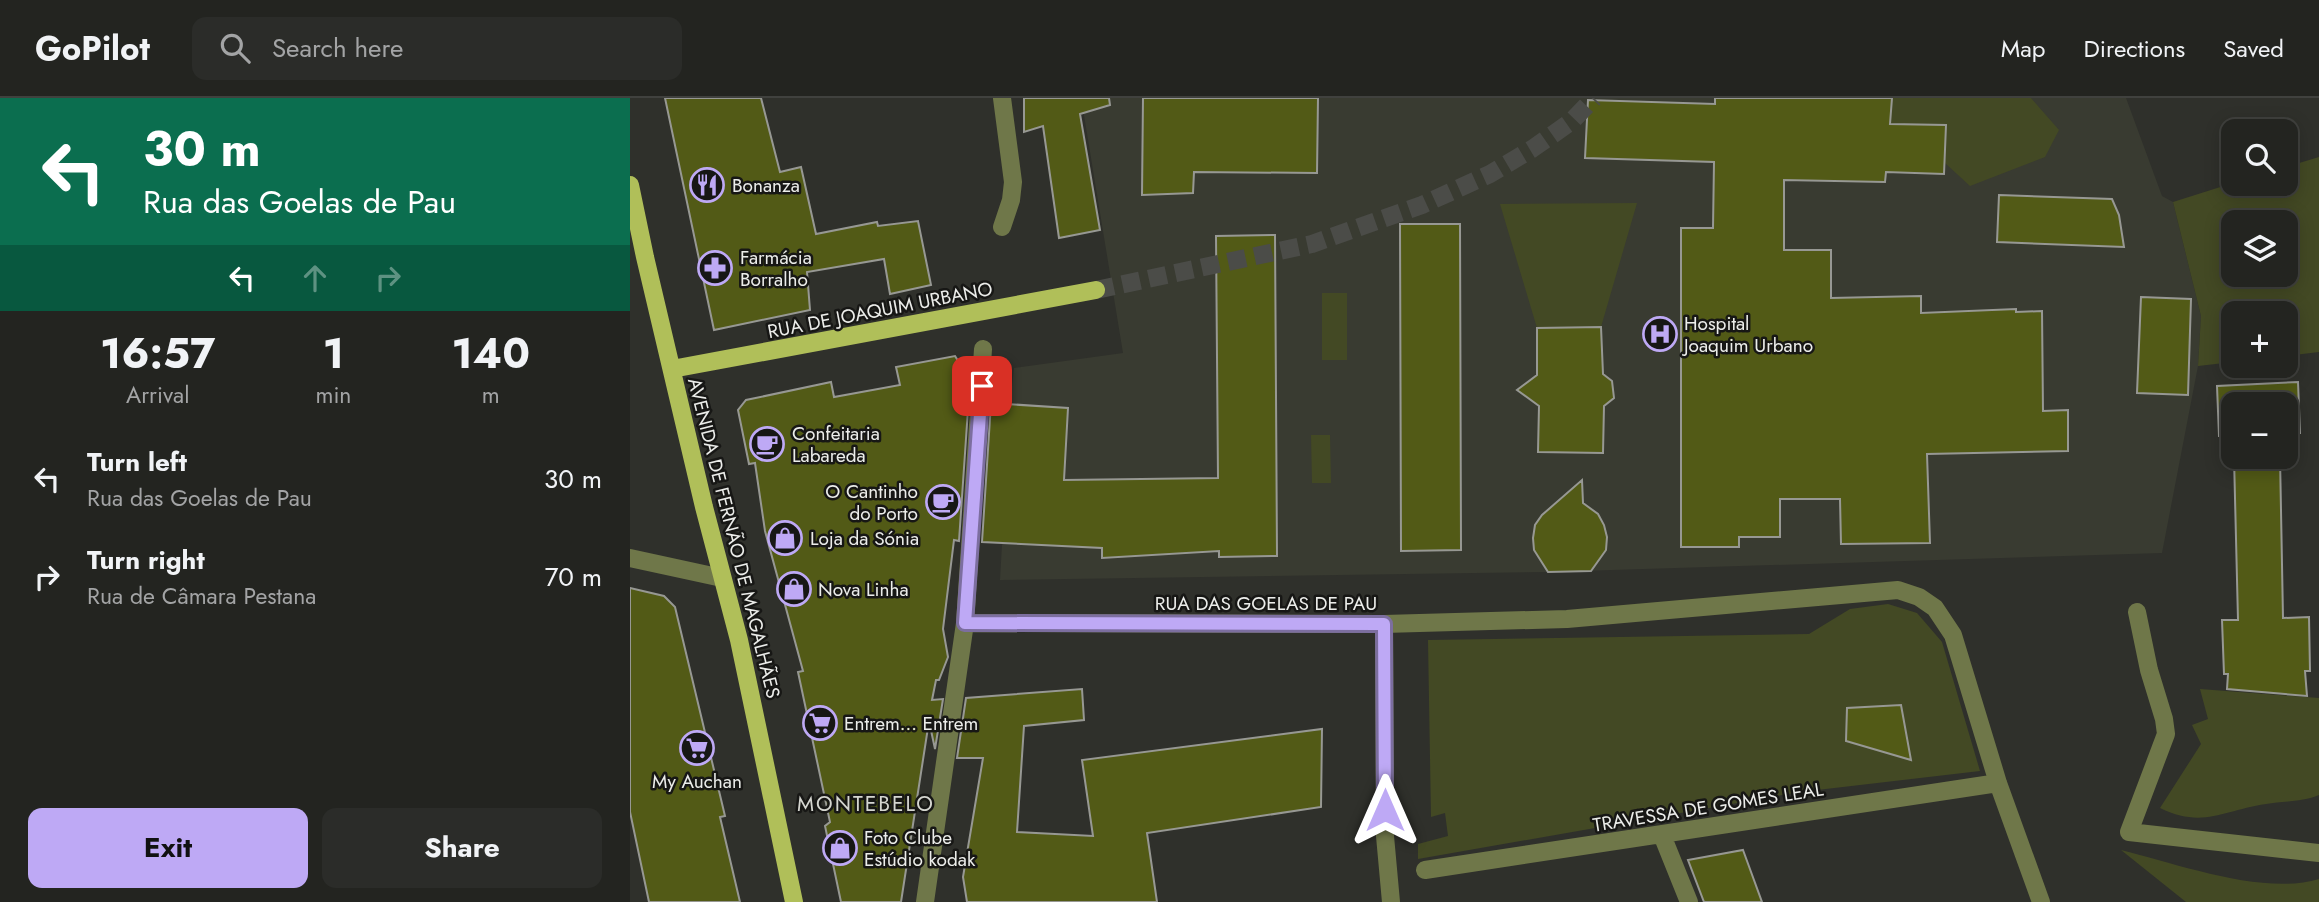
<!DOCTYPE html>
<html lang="en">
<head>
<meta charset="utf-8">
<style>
  :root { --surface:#232420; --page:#2b2c29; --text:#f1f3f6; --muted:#a3a4a5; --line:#40413e; --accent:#bea9f5 }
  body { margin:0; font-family:Jost,sans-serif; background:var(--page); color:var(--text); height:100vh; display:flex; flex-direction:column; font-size:26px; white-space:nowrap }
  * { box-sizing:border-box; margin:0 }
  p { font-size:23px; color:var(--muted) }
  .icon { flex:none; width:38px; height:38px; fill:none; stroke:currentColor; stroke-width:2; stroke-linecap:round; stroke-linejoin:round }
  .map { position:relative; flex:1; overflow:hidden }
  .side { display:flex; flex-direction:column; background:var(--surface); width:630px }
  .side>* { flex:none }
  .top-card { background:#0b6e4f; color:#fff; overflow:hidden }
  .controls { position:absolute; left:1591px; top:21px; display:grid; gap:14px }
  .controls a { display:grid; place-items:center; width:77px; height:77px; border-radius:14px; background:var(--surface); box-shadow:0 4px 18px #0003,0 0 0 2px var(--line); font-size:35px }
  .pin { position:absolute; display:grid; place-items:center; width:60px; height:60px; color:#fff; margin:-30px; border-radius:14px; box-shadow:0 4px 10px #0006 }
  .me { position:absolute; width:77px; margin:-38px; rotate:0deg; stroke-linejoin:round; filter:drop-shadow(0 0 5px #0008) }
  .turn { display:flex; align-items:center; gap:24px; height:147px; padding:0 28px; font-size:32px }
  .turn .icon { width:91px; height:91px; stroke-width:2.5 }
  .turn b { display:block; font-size:49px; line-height:60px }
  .lanes { display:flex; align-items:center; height:66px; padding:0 28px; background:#0003; justify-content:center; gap:35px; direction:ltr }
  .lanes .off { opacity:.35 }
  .eta { display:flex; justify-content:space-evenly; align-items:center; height:119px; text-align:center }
  .eta b { font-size:42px; font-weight:700; line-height:49px }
  .button { display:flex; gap:14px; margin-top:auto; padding:14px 28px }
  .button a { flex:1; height:80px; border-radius:14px; background:var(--accent); color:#111; font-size:28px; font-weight:700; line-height:80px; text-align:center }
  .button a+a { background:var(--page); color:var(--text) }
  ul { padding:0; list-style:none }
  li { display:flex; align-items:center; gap:21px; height:98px; padding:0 28px }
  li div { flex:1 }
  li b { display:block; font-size:26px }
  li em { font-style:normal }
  header { display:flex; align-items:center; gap:42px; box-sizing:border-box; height:98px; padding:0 35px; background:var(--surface); border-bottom:2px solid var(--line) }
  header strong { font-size:33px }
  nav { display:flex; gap:38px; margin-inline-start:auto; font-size:24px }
  .search { width:490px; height:63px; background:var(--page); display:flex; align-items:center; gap:18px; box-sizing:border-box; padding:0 24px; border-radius:14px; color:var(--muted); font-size:26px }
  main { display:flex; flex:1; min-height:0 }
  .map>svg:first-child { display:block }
</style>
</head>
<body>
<header>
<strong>GoPilot</strong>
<div class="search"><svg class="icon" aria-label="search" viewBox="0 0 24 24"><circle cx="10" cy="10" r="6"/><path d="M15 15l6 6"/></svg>Search here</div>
<nav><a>Map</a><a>Directions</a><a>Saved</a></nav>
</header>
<main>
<section class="side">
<div class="top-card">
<div class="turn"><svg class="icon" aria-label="left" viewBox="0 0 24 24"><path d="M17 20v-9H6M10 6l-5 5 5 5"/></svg><div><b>30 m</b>Rua das Goelas de Pau</div></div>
<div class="lanes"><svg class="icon" aria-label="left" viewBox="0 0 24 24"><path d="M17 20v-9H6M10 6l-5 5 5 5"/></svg><svg class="icon off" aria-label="ahead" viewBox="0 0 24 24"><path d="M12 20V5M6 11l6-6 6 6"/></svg><svg class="icon off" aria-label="right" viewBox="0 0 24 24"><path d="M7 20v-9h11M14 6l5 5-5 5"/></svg></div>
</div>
<div class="eta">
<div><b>16:57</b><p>Arrival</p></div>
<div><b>1</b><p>min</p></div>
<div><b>140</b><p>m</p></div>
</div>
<ul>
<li><svg class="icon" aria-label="left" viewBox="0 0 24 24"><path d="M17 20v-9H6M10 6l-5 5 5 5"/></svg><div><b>Turn left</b><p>Rua das Goelas de Pau</p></div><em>30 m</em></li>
<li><svg class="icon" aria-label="right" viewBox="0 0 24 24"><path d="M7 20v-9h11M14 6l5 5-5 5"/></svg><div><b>Turn right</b><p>Rua de Câmara Pestana</p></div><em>70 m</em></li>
</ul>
<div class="button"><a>Exit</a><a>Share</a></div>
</section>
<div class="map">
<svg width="1689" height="804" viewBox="0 0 1689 804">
  <rect width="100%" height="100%" fill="#2f302b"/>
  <path fill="#393b31" d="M467 0H1496L1532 98 1543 104 1571 218 1568 268 1532 455 918 474 370 482 380 306 384 270 493 255 453 11Z"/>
  <path fill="#434924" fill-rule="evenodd" d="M1262 0H1401L1429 32 1415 59 1340 88 1315 65 1316 27 1257 67Z
    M1689 59V254L1656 258V215H1603V264L1568 268 1571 218 1543 104 1603 85 1656 86V69ZM1603 124H1656V177H1603Z
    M1007 105 971 229 907 230 870 106Z
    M692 195H717V262H692Z
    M681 337H700L701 385H682Z
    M1258 506 1287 515 1312 544 1350 673 1170 694 788 761V746L818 738 815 715 801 719 798 542 1179 536 1220 511Z
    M1570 591 1689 600V697C1673 704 1653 703 1636 706 1594 712 1573 731 1530 710L1571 646 1562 627 1578 621Z
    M1491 752C1548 766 1634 798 1689 781V804H1556Z"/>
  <path fill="#525a16" stroke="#979893" stroke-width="2" d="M35 0H131L150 74 171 69 186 136 247 124 248 128 288 123 301 187 260 196 254 161 177 174 180 212 84 232Z
    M394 0H479L480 7 450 16 470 132 429 140 413 28 394 34Z
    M513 0H688L687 75 564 74 563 95 512 97Z
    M1085 0H1262L1260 26 1316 27 1314 76 1256 74 1255 84 1154 82V152H1201V200L1291 198V215L1386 211V214L1412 213 1413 313 1438 312V353L1297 356 1300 445 1211 446 1210 401H1150V439H1109V449H1051V130H1083L1084 64 955 60 958 2 1085 6Z
    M1369 97 1482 101 1489 117 1494 149 1367 144Z
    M770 126H830L831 452 771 453Z
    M645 137 647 458 589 459V453L472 460V450L352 444 361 305 438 310 434 382 588 380 586 138Z
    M1511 199 1561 201 1558 297 1507 295Z
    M971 229 973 276 982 283 984 300 974 308 973 355 908 354 909 308 887 292 907 277V230Z
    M325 258 340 282 329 443 324 442 313 531 318 559 309 582H306L302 602 313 601 305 651 299 623 271 804H211L195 728 200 724 168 574 173 573 135 433 125 365 119 366 108 312 116 302 201 284 204 299 270 287 266 269Z
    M1668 284 1670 335H1656V306H1603V338H1589L1587 288Z
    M1604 359H1650L1653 520 1679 519 1680 573H1675L1677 598 1597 591 1598 576H1594L1592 522H1608Z
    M952 382 953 405 968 416 974 427 977 439 976 452 961 473 918 474 904 452 903 440 905 427 912 417Z
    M0 490 34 498 45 509 95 718 90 719 110 804H19L0 714Z
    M452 591 454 622 394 628 387 734 463 738 452 662 692 631 691 709 517 735 527 804H337L333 779 353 660H327L336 600Z
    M1271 607 1281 662 1216 643 1217 610Z
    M1113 752 1132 804H1074L1058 762Z"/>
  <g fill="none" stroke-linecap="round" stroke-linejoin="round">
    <path stroke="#4b4c48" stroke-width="18" stroke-dasharray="18 9" stroke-linecap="butt" d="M466 192 682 146 792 107 860 76 902 51 942 23 964 0"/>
    <path stroke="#6f7749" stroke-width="18" d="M372 129 381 102 383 84 372 0
      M0 460 92 480
      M1507 514 1519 572 1534 621 1536 636 1499 734 1689 755
      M335 525 754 526 937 521 1268 492 1289 499 1305 510 1323 537 1368 685 1411 804
      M754 526 755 738 761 804
      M1032 737 1059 804
      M795 772 1368 685
      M295 804 335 525 353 251"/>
    <path stroke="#b0bf59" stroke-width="18" d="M0 87 15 159 74 409 109 542 164 804
      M42 271 466 192"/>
  </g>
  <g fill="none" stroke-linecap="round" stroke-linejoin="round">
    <g stroke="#7c6e9f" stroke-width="18">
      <path id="route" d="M352 288 335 525 754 526 755 712"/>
    </g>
    <use href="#route" stroke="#bea9f5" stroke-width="12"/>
  </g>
  <defs>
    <g id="restaurant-ring" transform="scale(1.75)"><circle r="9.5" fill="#171715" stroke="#bea9f5" stroke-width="1.5"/><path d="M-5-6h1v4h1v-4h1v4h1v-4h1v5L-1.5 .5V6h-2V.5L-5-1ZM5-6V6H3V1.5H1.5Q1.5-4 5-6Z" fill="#bea9f5"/></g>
    <g id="pharmacy-ring" transform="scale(1.75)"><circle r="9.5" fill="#171715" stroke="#bea9f5" stroke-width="1.5"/><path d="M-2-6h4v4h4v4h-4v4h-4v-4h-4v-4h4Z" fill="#bea9f5"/></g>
    <g id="hospital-ring" transform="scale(1.75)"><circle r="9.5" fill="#171715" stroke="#bea9f5" stroke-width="1.5"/><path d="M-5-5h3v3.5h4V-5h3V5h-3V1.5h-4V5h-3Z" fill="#bea9f5"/></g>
    <g id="cafe-ring" transform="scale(1.75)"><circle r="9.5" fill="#171715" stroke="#bea9f5" stroke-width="1.5"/><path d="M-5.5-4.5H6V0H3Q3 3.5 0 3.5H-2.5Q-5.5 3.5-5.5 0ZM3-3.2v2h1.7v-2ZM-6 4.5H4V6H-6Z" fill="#bea9f5"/></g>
    <g id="shop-ring" transform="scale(1.75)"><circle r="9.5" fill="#171715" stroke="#bea9f5" stroke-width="1.5"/><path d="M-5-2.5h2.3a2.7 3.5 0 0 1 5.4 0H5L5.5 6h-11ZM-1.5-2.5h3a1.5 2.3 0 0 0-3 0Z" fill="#bea9f5"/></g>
    <g id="supermarket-ring" transform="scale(1.75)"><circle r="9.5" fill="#171715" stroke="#bea9f5" stroke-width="1.5"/><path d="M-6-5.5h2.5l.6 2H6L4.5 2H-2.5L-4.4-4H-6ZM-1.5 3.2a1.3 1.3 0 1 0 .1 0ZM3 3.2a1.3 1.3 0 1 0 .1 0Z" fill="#bea9f5"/></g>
  </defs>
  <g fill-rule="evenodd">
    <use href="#restaurant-ring" x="77" y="87"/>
    <use href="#pharmacy-ring" x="85" y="170"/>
    <use href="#hospital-ring" x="1030" y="236"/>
    <use href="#cafe-ring" x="137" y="346"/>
    <use href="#cafe-ring" x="313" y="404"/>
    <use href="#shop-ring" x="155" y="440"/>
    <use href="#shop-ring" x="164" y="491"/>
    <use href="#supermarket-ring" x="190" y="625"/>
    <use href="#supermarket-ring" x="67" y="650"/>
    <use href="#shop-ring" x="210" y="750"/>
  </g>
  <g text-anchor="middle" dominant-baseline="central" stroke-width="5" stroke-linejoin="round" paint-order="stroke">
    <g font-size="19" fill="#ecedea" stroke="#171715" text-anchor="start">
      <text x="102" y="87">Bonanza</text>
      <text x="110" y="159">Farmácia<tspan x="110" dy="22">Borralho</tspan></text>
      <text x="1054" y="225">Hospital<tspan x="1054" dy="22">Joaquim Urbano</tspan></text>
      <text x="162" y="335">Confeitaria<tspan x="162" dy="22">Labareda</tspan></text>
      <text x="288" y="393" text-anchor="end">O Cantinho<tspan x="288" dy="22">do Porto</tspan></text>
      <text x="180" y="440">Loja da Sónia</text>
      <text x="188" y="491">Nova Linha</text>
      <text x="214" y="625">Entrem... Entrem</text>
      <text x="67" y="683" text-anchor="middle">My Auchan</text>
      <text x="234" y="739">Foto Clube<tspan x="234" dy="22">Estúdio kodak</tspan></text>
    </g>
    <g font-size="19" fill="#ecedea" stroke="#171715">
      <text transform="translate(250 212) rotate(-11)">RUA DE JOAQUIM URBANO</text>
      <text transform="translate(104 440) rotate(76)">AVENIDA DE FERNÃO DE MAGALHÃES</text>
      <text x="636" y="505">RUA DAS GOELAS DE PAU</text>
      <text transform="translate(1078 709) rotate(-9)">TRAVESSA DE GOMES LEAL</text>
    </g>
    <g font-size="21" letter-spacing="2" fill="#d5d6d0" stroke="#171715">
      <text x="236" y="706">MONTEBELO</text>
    </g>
  </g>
</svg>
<div class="controls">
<a><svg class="icon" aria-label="search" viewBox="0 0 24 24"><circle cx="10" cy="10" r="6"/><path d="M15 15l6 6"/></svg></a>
<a><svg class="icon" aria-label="layers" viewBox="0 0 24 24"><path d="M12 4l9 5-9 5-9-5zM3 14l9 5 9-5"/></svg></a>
<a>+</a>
<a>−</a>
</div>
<div class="pin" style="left:352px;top:288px;background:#d93025"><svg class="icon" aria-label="arrive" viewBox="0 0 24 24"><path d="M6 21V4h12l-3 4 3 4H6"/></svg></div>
<svg class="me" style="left:755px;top:712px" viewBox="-20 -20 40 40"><path d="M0-17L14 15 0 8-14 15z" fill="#bea9f5" stroke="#fff" stroke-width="4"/></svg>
</div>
</main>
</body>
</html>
